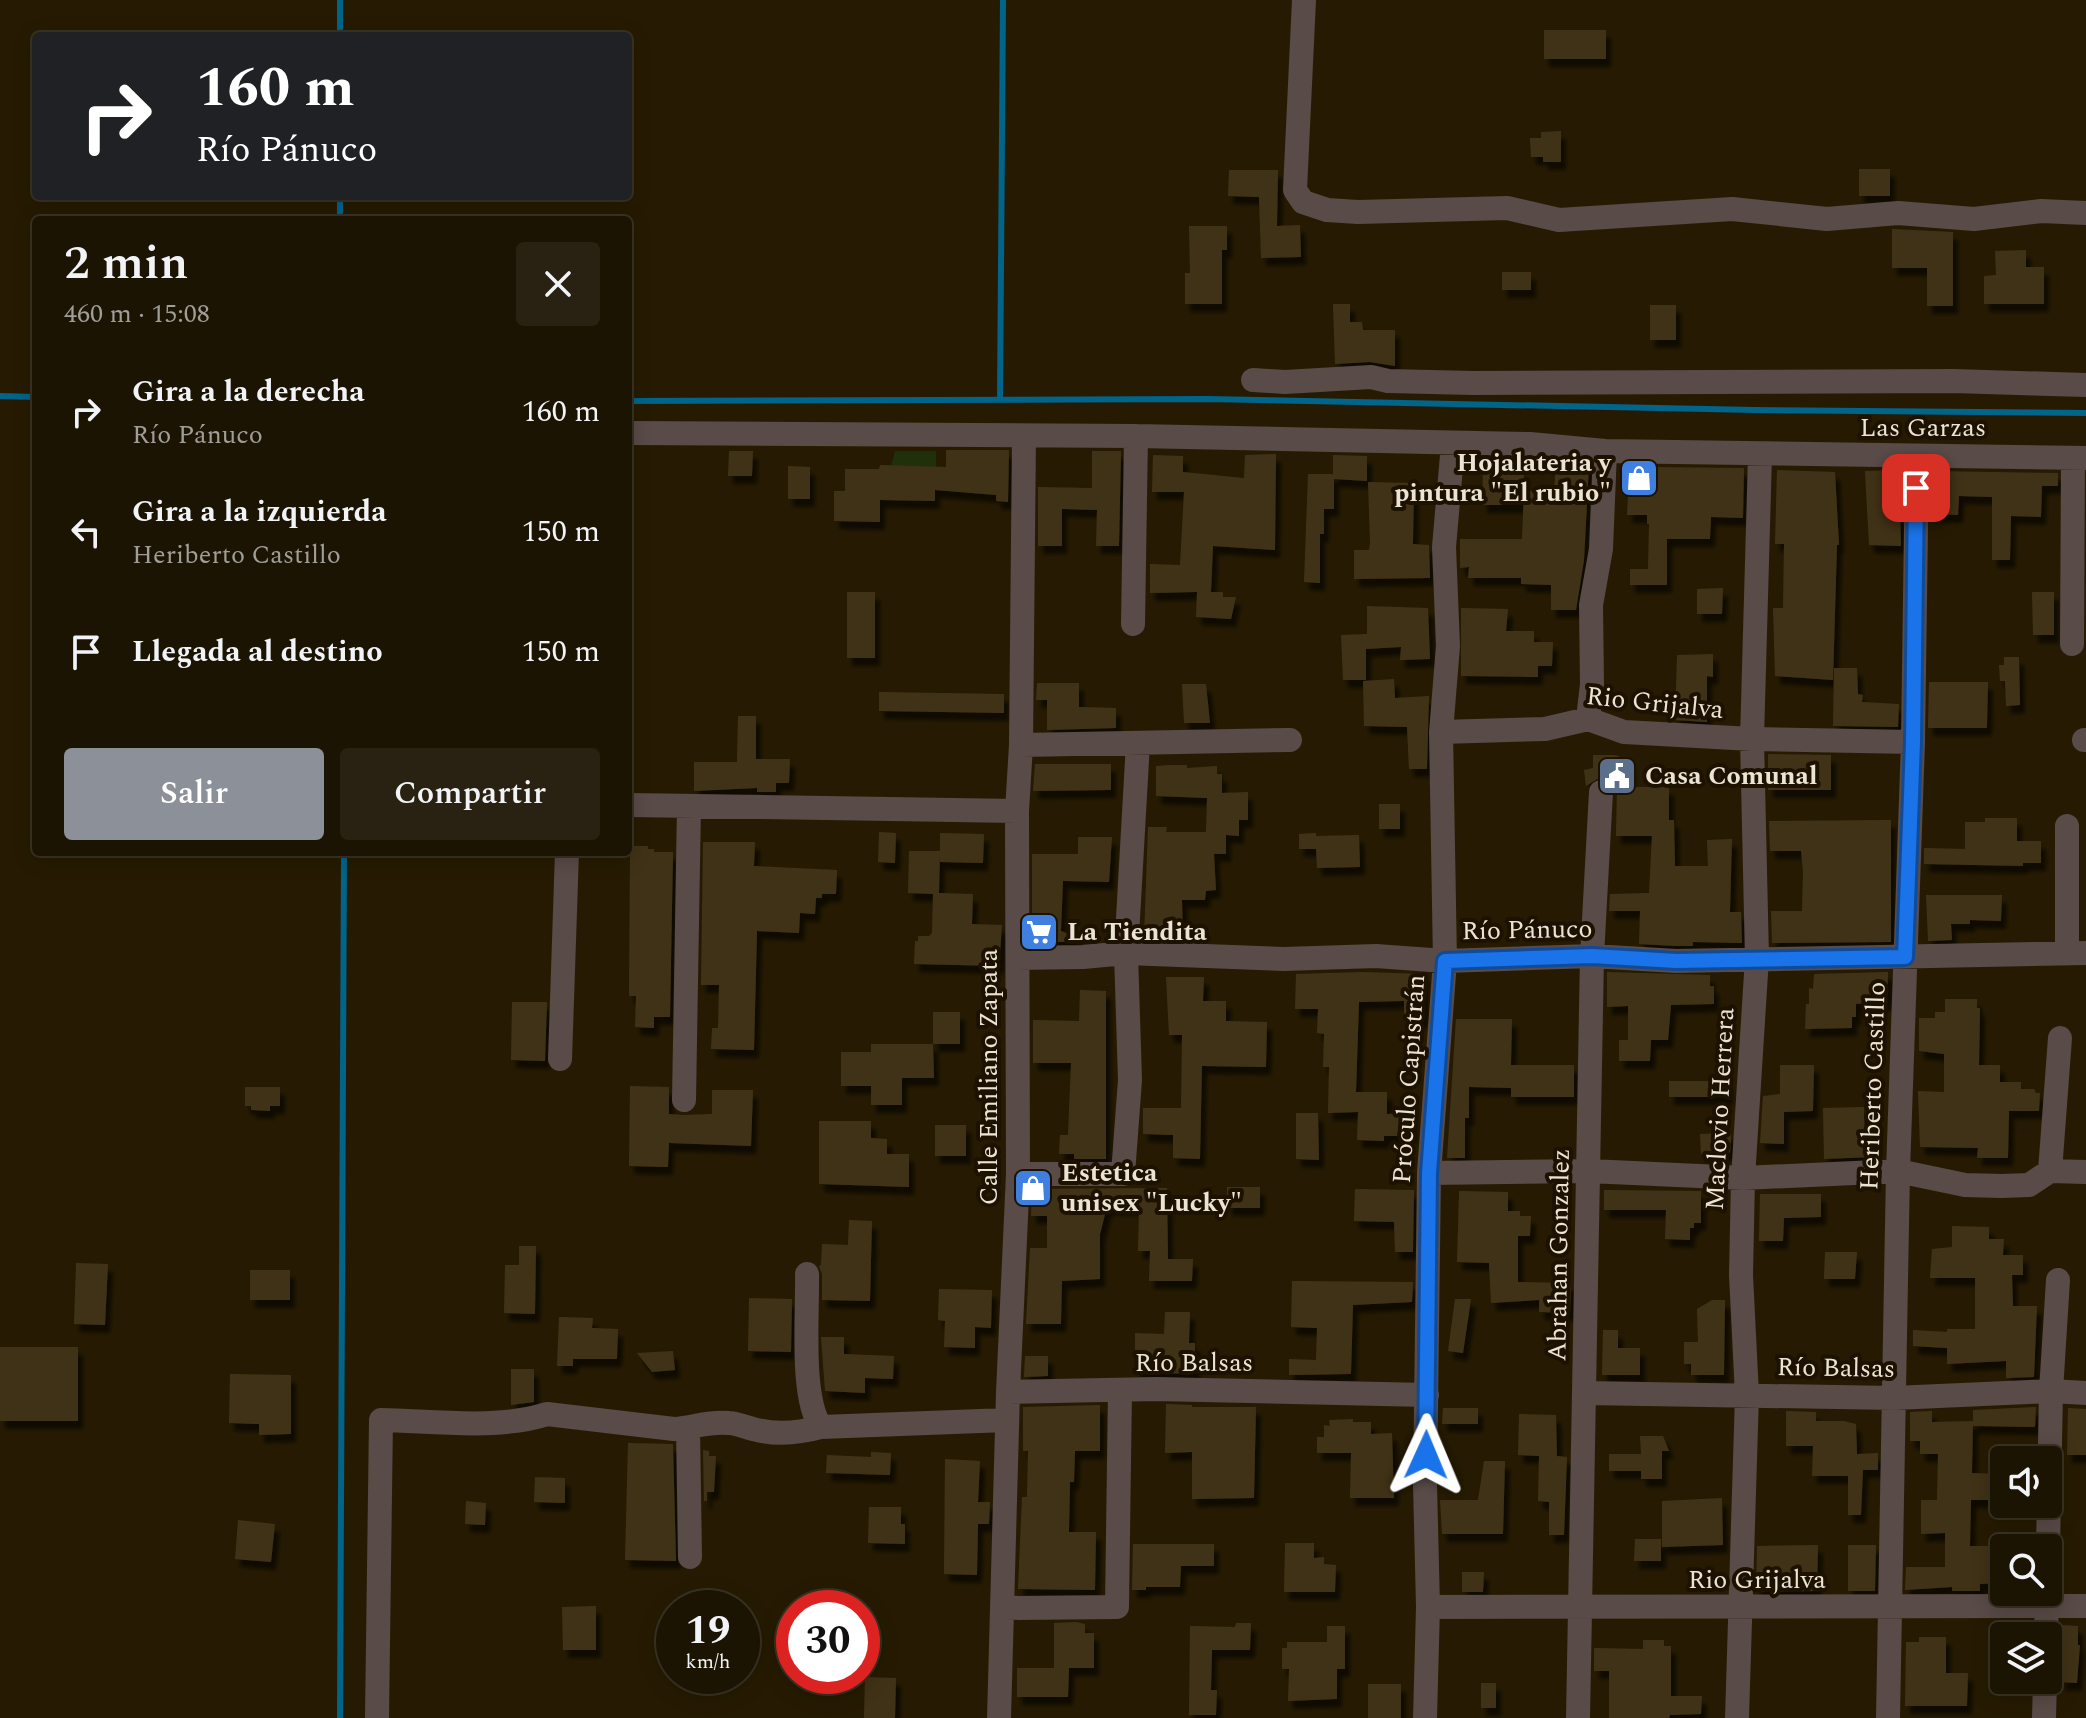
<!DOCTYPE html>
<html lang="es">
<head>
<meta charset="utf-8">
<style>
  :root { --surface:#1c1402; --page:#292111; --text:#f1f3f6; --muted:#a09e99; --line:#3a3324; --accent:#8c9099 }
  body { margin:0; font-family:Spectral,serif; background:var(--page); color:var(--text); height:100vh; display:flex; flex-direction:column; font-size:30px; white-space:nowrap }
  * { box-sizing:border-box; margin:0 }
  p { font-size:26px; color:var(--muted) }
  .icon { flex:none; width:44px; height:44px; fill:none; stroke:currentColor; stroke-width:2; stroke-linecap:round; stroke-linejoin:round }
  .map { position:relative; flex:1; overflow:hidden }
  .sheet { position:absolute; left:32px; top:216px; width:600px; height:640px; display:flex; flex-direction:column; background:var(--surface); border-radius:8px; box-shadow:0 4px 20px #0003,0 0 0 2px var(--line) }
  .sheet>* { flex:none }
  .banner { position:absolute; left:32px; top:32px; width:600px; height:168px; border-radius:8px; box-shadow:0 4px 20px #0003,0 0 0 2px var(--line); background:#202124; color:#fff; overflow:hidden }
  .buttons { position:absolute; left:1990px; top:1446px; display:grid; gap:16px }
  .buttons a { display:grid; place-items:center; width:72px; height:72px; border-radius:8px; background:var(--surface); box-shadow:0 4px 20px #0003,0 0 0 2px var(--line); font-size:40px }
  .speed { position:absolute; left:656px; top:1590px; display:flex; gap:16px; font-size:40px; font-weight:700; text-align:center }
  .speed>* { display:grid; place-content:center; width:104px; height:104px; border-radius:50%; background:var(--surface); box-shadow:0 4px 20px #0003,0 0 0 2px var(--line); line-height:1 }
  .speed small { font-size:20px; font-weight:400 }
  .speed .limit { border:12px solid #d22; background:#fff; color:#111 }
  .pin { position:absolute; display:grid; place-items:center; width:68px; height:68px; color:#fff; margin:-34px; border-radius:16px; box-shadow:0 4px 12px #0006 }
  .me { position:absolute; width:88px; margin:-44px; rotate:1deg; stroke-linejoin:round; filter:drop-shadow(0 0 6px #0008) }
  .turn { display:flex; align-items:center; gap:28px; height:168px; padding:0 32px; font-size:36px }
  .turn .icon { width:104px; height:104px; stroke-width:2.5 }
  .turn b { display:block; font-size:56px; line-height:68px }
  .round { display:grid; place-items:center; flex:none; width:84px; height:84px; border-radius:8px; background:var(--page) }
  .head { display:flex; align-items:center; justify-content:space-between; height:136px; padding:0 32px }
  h1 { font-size:48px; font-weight:600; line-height:60px }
  .primary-button { display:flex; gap:16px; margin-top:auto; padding:16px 32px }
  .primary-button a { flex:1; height:92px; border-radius:8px; background:var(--accent); color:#fff; font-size:32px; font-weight:600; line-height:92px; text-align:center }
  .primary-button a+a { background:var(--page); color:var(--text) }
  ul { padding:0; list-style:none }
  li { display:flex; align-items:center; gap:24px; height:120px; padding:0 32px }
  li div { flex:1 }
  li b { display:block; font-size:30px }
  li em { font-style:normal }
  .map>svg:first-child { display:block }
</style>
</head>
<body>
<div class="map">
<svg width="2086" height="1718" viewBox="0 0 2086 1718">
  <defs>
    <filter id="shadow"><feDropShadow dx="5" dy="8" stdDeviation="2" flood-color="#0009"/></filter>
  </defs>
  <rect width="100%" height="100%" fill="#261b02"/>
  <path fill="#1f300a" d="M895 451H936V467L891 466Z"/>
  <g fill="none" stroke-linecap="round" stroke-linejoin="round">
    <path stroke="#00648b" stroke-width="6" d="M340 36V0
      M340 220V196
      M0 396 36 397
      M1000 400 1003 0
      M628 401 1207 399 1755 410 2086 413
      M340 1718 344 852"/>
  </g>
  <path fill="#413315" filter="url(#shadow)" d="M1544 30H1606V59H1544Z
    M1561 131V162H1543V157H1531L1530 138H1541V132Z
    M1859 169H1890V196H1859Z
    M1229 170H1278L1277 226 1300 225 1301 257 1261 258 1259 197 1228 196Z
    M1189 226H1227V250H1222V304H1185V273H1190Z
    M1892 229 1953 232V306H1927V268H1892Z
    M2026 250V267H2044V304H1984V276L1996 275 1995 251Z
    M1502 272H1531V290H1502Z
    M1333 304H1350V322H1362L1363 330H1395V366L1370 362 1335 364Z
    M1650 305H1676V340H1650Z
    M946 450H1009L1008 502 996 501V495L935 490V501L880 500V522L834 521V491H845V469H879L880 465 946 467Z
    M729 451H753L752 476H728Z
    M1092 451H1121L1119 546H1096L1097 510 1062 509V546H1038V487L1092 488Z
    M1276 454 1275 550 1213 546 1211 592H1223V597H1236L1231 619 1196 617 1197 592 1150 593V564L1180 565 1184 492H1152L1153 455 1183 456V472L1244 478 1245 455Z
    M1333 455 1367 456V481L1334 479V509H1324V534H1320V583L1304 582 1308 474H1333Z
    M1556 462 1589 465 1584 560 1576 610H1551V585L1521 584V578H1468L1469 567 1460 568V539H1522L1524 491 1554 492Z
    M788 466 810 467V499H788Z
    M1651 467 1744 468 1743 518 1711 517 1710 539H1667V585H1630V569H1648L1649 524H1647V515H1627L1628 495 1629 489 1651 490Z
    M1777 470 1835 472 1839 545H1837L1833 680 1775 676 1773 608H1783L1784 544H1775Z
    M1899 470 1901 546 1869 545 1865 471Z
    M1483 471 1524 472 1523 505H1482Z
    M1932 471 2058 473V486H2042L2041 517 2011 516 2010 560H1992V497L1959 496 1958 515 1931 514Z
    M1368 482 1414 483 1413 544 1429 545 1430 578 1354 579V550H1369L1370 543Z
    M1723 588 1722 614H1697V589Z
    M847 592H875V658H847Z
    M2032 592H2054V635H2033Z
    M1367 606 1428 608 1430 659 1400 660 1401 647 1366 649V680H1343L1341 635 1367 634Z
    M1461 608 1508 609 1506 631H1534V642H1553L1552 666H1538V677L1461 676Z
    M1713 654V677L1707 676V722L1675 720 1677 655Z
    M2004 657H2019L2020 705 2006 706 2005 681H2000L1999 665H2004Z
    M1834 668H1857L1858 694 1863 695 1862 702 1899 704 1898 727 1833 726Z
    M1394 679 1395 698 1429 696 1427 769H1409L1407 727 1364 726 1363 681Z
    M1929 682H1988L1987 728H1928Z
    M1037 683H1079V707L1116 708V728L1047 730V700H1036Z
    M1182 684H1206L1210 723H1184Z
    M879 692 1004 694V713L879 711Z
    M738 716H756V759H790L789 783H776V792H757V788L694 791V762H737Z
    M1768 754 1831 755V790H1768Z
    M1593 755H1613L1619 756V761H1630V786H1614L1608 779 1601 777 1586 786 1584 770 1593 768Z
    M1035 764H1111V790L1033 791Z
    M1170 765H1187V768L1217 766V774H1222V793L1248 792V820H1239V836L1226 835V854H1214L1216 890 1206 891 1205 900H1182L1183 940 1144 939 1148 827H1167L1166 832H1206L1207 798 1156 796V766Z
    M1617 787H1669V820H1674L1675 866H1708L1707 840 1732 839 1730 912H1741L1742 943 1693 942V946H1676L1639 944 1640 911H1609L1610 894 1649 893 1652 836H1616Z
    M1379 804H1400V829H1379Z
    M1985 818H2017V841H2041V863H2023V866L1924 864V848L1965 849V822H1985Z
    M1891 820V942L1772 943 1771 911H1802L1803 871 1801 851H1770L1769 821Z
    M879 832 896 833 895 863 878 862Z
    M940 833 984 834 983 863 940 862Z
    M1316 833V836L1359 835 1360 867 1317 868 1316 849H1299V834Z
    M1078 837H1112L1109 882 1063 881 1061 931 1088 941 1032 943V854H1078Z
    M703 842H755L754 866 837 870 836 894H822V898H816L815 914 800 913 799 933 757 931 754 1050 711 1049 712 1028H718L719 985H701Z
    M633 846H648V849H654V852H673L670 1017H654V1028L635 1027 636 996H629L630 849Z
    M909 851H940L939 893 973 894 972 924 1002 925 999 966 914 964 915 941H918V936H929L932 933 933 894 908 893Z
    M1926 895H2002L2001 921 1970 920V924H1951L1952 940 1928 941Z
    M1364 972 1424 974 1423 1020H1404V1001L1359 1002 1356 1092H1387V1114L1412 1113V1136H1384V1141L1357 1140 1358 1112 1328 1113 1329 1067H1323L1324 1034 1317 1033 1318 1009H1295L1296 974Z
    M1607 972 1710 975V986H1714V1004L1671 1005 1668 1040H1651L1650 1061H1619V1040H1628V1006L1607 1007Z
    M1888 972 1887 1003 1856 1004V1017H1852V1028L1805 1029 1806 1004H1809V988L1813 989 1814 974Z
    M1166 977H1204L1203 1001H1226V1021L1267 1022 1266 1067 1202 1066 1200 1159 1173 1158V1135L1143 1134V1108H1181L1182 1035H1169Z
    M1080 990 1106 991V1159H1074V1154H1059L1060 1135H1068L1071 1063H1033V1020L1079 1021Z
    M1945 999H1977V1008H1980L1979 1065H2000V1082H2021V1089H2034L2036 1093H2040L2039 1111H2009L2008 1158H1977L1978 1148 1920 1147 1918 1091 1944 1092V1054L1919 1051V1018H1935V1012H1945Z
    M512 1002H547L545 1061 511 1060Z
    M933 1012H960V1044H933Z
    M1456 1019H1512L1511 1065H1574V1097H1511V1088L1469 1087V1118H1465V1158H1447Z
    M871 1044H933L934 1078H902V1105H871V1086H841V1052H871Z
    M1780 1065H1814L1813 1111 1784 1112V1144L1760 1143 1763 1096 1780 1094Z
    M1669 1081H1728V1097H1669Z
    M630 1086 669 1087V1114L683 1115 712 1114V1090H753L751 1146 669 1143 668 1167 629 1166Z
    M245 1087H280V1106H270V1111L251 1110V1106H245Z
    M1864 1107 1865 1141H1873V1157L1824 1159 1823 1108Z
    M1296 1113H1318L1319 1160 1296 1159Z
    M819 1121H871V1138L887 1139V1154H909V1187L819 1184Z
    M935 1125H966V1156H935Z
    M1731 1133 1730 1153 1701 1154 1700 1134Z
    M1227 1187H1260V1208H1227Z
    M1167 1188 1168 1259H1193L1192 1281H1149L1150 1251H1138L1139 1208 1107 1207 1100 1234V1279L1062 1281 1061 1324H1026L1030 1248H1047V1216H1031L1032 1189Z
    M1355 1189 1414 1190 1413 1252H1395L1394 1222 1354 1221Z
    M1604 1190 1701 1191V1223H1694V1228H1690V1240L1665 1239 1666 1210H1604Z
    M1459 1191 1508 1192V1211H1520V1216H1531L1530 1236H1518V1282L1571 1283 1570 1313 1539 1312V1300L1491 1303 1489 1263 1457 1262Z
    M1760 1194H1821V1217L1784 1218 1783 1241H1759Z
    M849 1220 872 1221 870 1301 822 1300V1274L819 1266 821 1265 822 1244 848 1245Z
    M1952 1226 1989 1227V1239H2004L2003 1255H2023V1275H2012L2013 1306H2037L2034 1377 2006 1378V1361L1947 1364V1348L1913 1346V1330L1947 1332V1329H1975V1278H1930L1932 1249 1952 1247Z
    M519 1246H536L535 1314 504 1313 505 1265H519Z
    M1825 1252H1857L1855 1279H1824Z
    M76 1263 108 1264 105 1325 74 1324Z
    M250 1270H290V1300H250Z
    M1292 1281 1413 1282 1412 1302 1353 1305 1351 1374 1289 1375V1359L1316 1360 1317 1328 1291 1327Z
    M939 1289 992 1290 991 1328 975 1327V1348L944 1347 945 1321 938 1320Z
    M749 1298 792 1299 791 1352 748 1351Z
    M1455 1299H1471L1463 1353 1448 1351Z
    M1712 1300H1725L1724 1375H1691V1364H1684V1342H1698L1697 1309Z
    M1165 1312H1190L1189 1343H1195V1374L1135 1372V1333L1164 1334Z
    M559 1317 593 1318 592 1328 618 1329 617 1359H573V1366H557Z
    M1603 1330H1618V1348H1640V1375H1602Z
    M821 1337H844V1354L894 1356 893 1379 865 1378V1393L825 1391Z
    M0 1347H78V1421H0Z
    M673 1351 675 1370 652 1372 637 1353Z
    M1025 1356H1048V1376L1024 1377Z
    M511 1369H534V1402L511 1405Z
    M230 1374 291 1375V1434L259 1435V1424L229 1423Z
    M1166 1404 1192 1405V1407H1256L1254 1498 1192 1499V1452L1165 1453Z
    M1100 1405V1451H1075L1074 1482H1070L1069 1532H1096L1095 1590 1018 1589 1022 1497H1027L1028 1451H1023V1407Z
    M2036 1407 2035 1427 1973 1426V1410Z
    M1443 1408H1478V1424H1442Z
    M2068 1408 2086 1409V1455H2067Z
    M1786 1411 1816 1412V1421H1844L1856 1424 1857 1454 1878 1453V1470H1863L1861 1515H1848V1476H1812L1813 1446H1786Z
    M1932 1411V1422L1973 1421 1972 1473 2002 1474V1500H1971L1970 1546H2004V1583L1980 1584V1591H1952V1587L1905 1590 1906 1567H1945V1533L1921 1534V1500H1937L1938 1454H1920V1441H1910V1412Z
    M1519 1414 1556 1415 1557 1456 1567 1457 1564 1535H1549V1502L1538 1501 1539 1456 1518 1455Z
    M1353 1419V1422H1371V1434L1392 1433 1394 1498H1350L1351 1453H1317V1437H1324V1425L1330 1426 1329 1420Z
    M1640 1436H1663L1669 1451H1662V1479H1641V1471H1609V1454H1641Z
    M628 1443 673 1444 676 1561 625 1560Z
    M703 1450 709 1451V1456H716L714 1492H707V1501H704Z
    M871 1452 891 1453 890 1475 826 1473 827 1455 871 1457Z
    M945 1459 980 1461 978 1502H990L989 1524H978L977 1575 944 1574Z
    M1484 1461H1505L1503 1534H1442L1440 1500H1478Z
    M535 1477 565 1478V1503L534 1502Z
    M1722 1498 1723 1545 1662 1547V1501Z
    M466 1501 486 1503 485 1525 465 1524Z
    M869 1507H901V1524H905V1544L868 1543Z
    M238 1520 275 1524 271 1562 235 1559Z
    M1635 1539H1661V1561H1634Z
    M1285 1543H1314V1558L1324 1557V1564L1336 1565 1335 1592H1284Z
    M1133 1544H1214V1566H1181L1180 1587H1146V1590H1132Z
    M1818 1545 1817 1591 1756 1592 1757 1546Z
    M1848 1545H1876L1875 1591H1848Z
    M1462 1572H1484L1483 1592H1462Z
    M596 1606V1650H563L562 1607Z
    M1076 1622 1085 1624V1633H1094V1668H1069L1068 1697H1017V1668H1054V1623Z
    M1236 1623H1251L1250 1650H1212L1211 1690H1217L1216 1715H1189L1190 1626 1235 1627Z
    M2061 1625 2078 1626V1645H2080L2077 1683 2060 1682Z
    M1327 1626H1345V1669H1337V1699L1288 1701 1289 1669H1282V1648H1287V1642H1327Z
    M1919 1637H1946V1673H1968L1967 1706H1905L1906 1642H1919Z
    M1643 1640H1664V1646H1671V1696H1702L1701 1714 1670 1715 1669 1718H1609V1671H1594V1648L1643 1649Z
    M865 1677 896 1678 895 1718H864Z
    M1481 1683H1496V1708H1481Z
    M1368 1684H1401V1718H1368Z"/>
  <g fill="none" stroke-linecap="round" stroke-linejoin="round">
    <path stroke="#594b47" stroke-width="24" d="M1304 0 1295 190 1303 202 1327 210 1358 212 1507 208 1559 220 1732 209 1827 219 1898 213 1974 219 2041 211 2086 213
      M1253 380 1285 382 1371 377 1388 381 1473 383 1953 381 2086 385
      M628 433 1136 436 1530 444 1605 451 2086 458
      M1133 624 1136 436
      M2072 644 2073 458
      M1588 719 1592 684 1591 605 1601 549 1605 451
      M1441 732 1545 729 1588 719 1624 732 1752 739 1913 742
      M2084 740H2086
      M1021 745 1290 740
      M628 805 1017 811
      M2067 953V826
      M1018 958 1083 957 1126 953 1284 959 1376 956 1445 961 1592 956 1676 961 2086 953
      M560 1059 567 852
      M684 1100 689 806
      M2050 1171 2060 1038
      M1429 1173 1589 1171 1743 1178 1898 1171 1965 1185 2002 1186 2029 1185 2050 1171 2086 1172
      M1018 1174H1123L1130 1080 1126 953 1138 743
      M807 1274C808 1312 800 1398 821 1427
      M1008 1392 1156 1389 1427 1395
      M1585 1393 1894 1398 2051 1391 2086 1393
      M688 1428 690 1557
      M2048 1548 2051 1391 2058 1280
      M1428 1607 2086 1606
      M1003 1608 1117 1607 1120 1390
      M2046 1636 2047 1592
      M377 1718 381 1420C433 1421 498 1430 547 1414L674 1429C694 1428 707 1421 729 1423 737 1423 744 1427 753 1429 775 1435 799 1433 821 1427L1007 1420
      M999 1718 1008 1392 1018 1174 1017 811 1021 745 1024 436
      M1425 1718 1428 1607 1425 1484 1429 1173 1445 961 1441 732 1448 646 1444 547 1453 444
      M1578 1718 1592 956 1601 792
      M1737 1718 1747 1395 1741 1275 1743 1178 1757 958 1752 739 1760 455
      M1888 1718 1898 1171 1913 742 1917 457
      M2044 1718 2045 1680"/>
  </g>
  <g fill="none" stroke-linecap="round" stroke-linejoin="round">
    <g stroke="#114b97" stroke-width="20">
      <path id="route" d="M1426 1455 1429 1173 1445 961 1592 956 1676 961 1905 957 1913 742 1916 488"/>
    </g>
    <use href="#route" stroke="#1a73e8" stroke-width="14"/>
  </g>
  <defs>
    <g id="shop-square" transform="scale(2)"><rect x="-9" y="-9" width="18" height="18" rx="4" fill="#3f7fe0" stroke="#1d1100"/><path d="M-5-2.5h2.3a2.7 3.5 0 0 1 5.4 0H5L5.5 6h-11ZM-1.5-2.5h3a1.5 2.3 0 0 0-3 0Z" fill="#fff"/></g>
    <g id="civic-square" transform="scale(2)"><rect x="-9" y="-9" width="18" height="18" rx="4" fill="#5c6f8a" stroke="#1d1100"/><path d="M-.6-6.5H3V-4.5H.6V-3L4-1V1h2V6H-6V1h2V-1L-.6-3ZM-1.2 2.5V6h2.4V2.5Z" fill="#fff"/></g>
    <g id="supermarket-square" transform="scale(2)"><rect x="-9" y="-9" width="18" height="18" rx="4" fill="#3f7fe0" stroke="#1d1100"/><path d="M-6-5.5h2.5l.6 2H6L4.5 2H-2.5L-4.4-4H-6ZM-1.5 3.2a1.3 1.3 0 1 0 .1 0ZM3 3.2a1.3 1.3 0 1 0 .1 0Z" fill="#fff"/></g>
  </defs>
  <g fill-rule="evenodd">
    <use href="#shop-square" x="1639" y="478"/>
    <use href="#civic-square" x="1617" y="776"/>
    <use href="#supermarket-square" x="1039" y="932"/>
    <use href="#shop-square" x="1033" y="1188"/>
  </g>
  <g text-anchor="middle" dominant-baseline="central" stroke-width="8" stroke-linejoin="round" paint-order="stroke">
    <g font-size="26" fill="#ebe4d4" stroke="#1d1100">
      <text x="1923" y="428">Las Garzas</text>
      <text transform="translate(1655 703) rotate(6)">Rio Grijalva</text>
      <text transform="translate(1527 930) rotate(-1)">Río Pánuco</text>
      <text transform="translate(989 1077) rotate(-90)">Calle Emiliano Zapata</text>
      <text transform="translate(1409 1079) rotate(-86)">Próculo Capistrán</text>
      <text transform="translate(1873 1086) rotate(-88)">Heriberto Castillo</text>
      <text transform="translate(1720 1109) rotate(-87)">Maclovio Herrera</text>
      <text transform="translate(1559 1255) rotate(-89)">Abrahan Gonzalez</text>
      <text x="1194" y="1363">Río Balsas</text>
      <text transform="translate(1836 1368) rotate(1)">Río Balsas</text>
      <text x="1757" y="1580">Rio Grijalva</text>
    </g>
    <g font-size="26" font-weight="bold" fill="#ebe4d4" stroke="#1d1100" text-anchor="start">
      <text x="1611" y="463" text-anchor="end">Hojalateria y<tspan x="1611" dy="30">pintura "El rubio"</tspan></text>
      <text x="1645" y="776">Casa Comunal</text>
      <text x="1067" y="932">La Tiendita</text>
      <text x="1061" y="1173">Estetica<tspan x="1061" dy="30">unisex "Lucky"</tspan></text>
    </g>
  </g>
</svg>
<div class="buttons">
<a><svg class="icon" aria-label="sound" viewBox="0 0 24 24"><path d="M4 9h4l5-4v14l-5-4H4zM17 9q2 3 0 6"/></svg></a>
<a><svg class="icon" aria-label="search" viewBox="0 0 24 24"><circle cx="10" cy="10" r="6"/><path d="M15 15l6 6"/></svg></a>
<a><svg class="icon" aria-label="layers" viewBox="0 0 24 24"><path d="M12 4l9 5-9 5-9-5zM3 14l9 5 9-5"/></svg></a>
</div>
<div class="speed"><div>19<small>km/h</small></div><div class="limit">30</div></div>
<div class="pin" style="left:1916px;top:488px;background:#d93025"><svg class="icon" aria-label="arrive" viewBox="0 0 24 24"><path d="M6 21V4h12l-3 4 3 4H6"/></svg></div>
<svg class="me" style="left:1426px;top:1455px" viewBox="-20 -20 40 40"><path d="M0-17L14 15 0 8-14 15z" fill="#1a73e8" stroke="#fff" stroke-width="4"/></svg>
<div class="banner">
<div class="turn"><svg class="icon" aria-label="right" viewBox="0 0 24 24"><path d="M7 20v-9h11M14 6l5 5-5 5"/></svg><div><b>160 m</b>Río Pánuco</div></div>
</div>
<section class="sheet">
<div class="head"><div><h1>2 min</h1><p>460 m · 15:08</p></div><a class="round"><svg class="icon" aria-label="close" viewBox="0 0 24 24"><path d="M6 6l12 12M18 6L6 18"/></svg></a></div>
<ul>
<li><svg class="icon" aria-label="right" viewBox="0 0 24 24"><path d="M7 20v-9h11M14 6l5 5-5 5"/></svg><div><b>Gira a la derecha</b><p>Río Pánuco</p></div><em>160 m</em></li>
<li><svg class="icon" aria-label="left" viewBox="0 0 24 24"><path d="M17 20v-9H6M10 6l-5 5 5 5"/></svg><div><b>Gira a la izquierda</b><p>Heriberto Castillo</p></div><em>150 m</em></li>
<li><svg class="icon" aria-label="arrive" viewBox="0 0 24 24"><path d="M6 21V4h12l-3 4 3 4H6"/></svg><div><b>Llegada al destino</b></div><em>150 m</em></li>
</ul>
<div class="primary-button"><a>Salir</a><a>Compartir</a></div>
</section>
</div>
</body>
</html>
